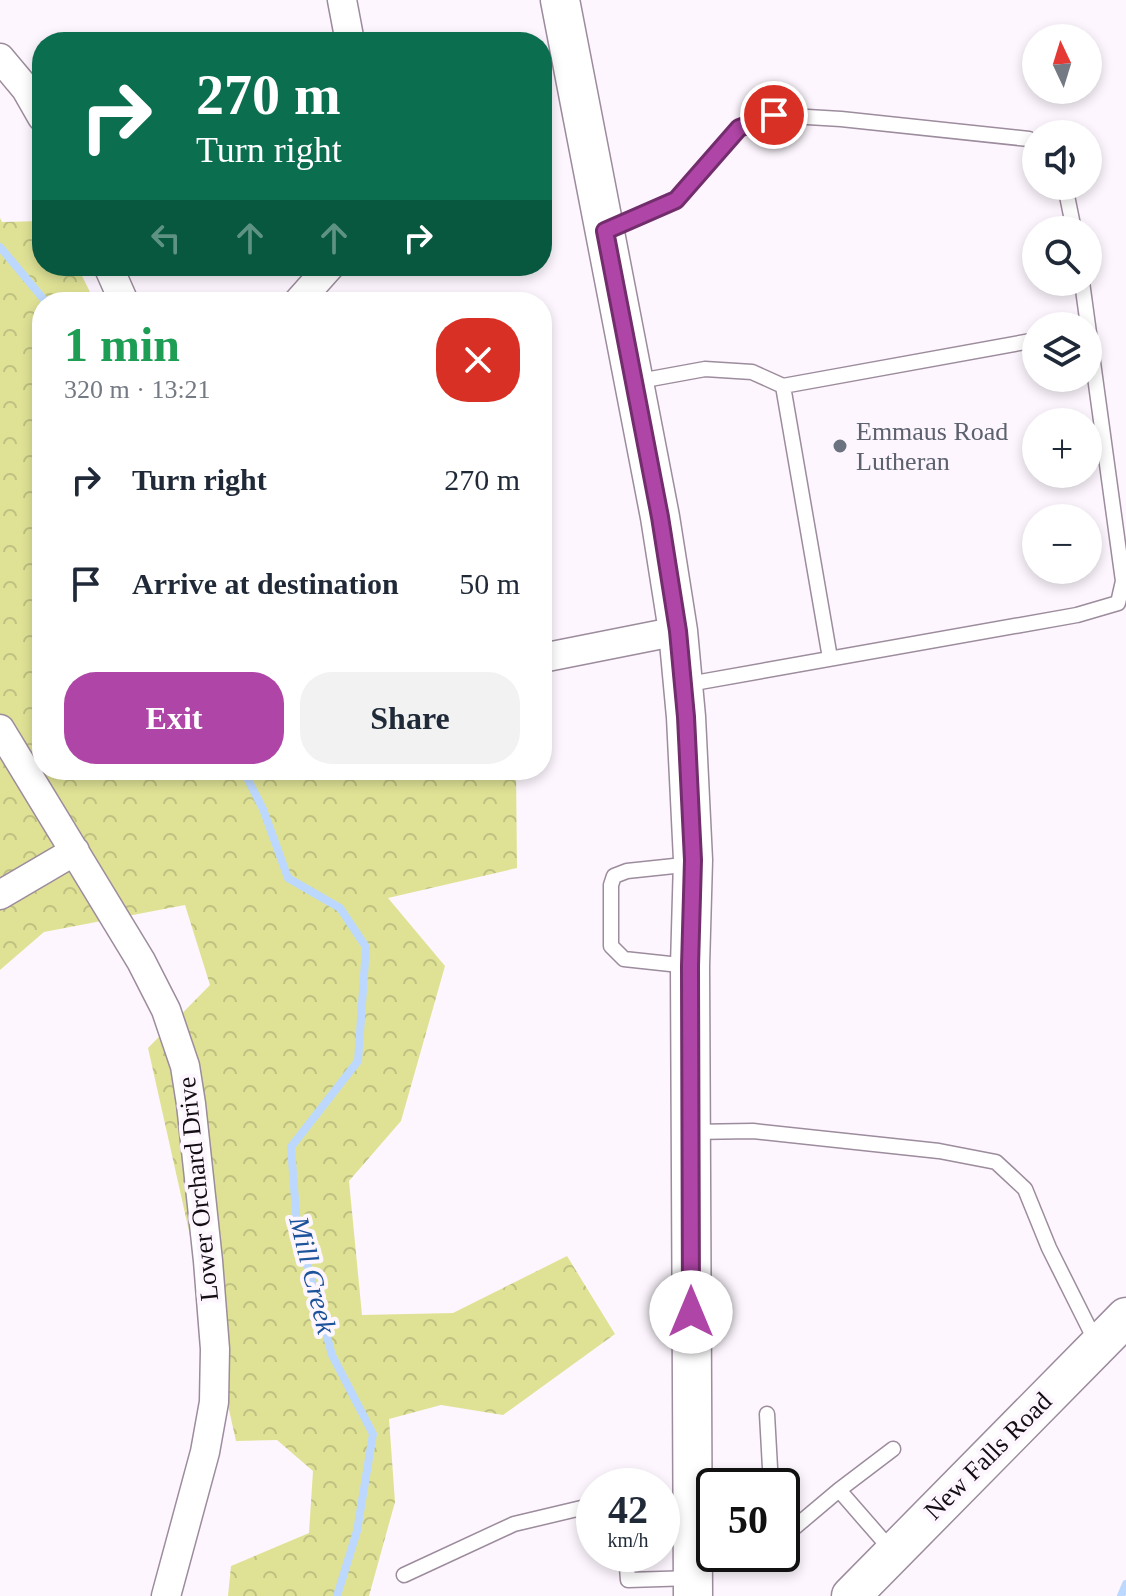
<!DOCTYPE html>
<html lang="en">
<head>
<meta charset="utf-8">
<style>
  :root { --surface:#fff; --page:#f2f2f3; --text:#1f2937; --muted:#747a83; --accent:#af45a6 }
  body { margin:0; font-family:Georgia,serif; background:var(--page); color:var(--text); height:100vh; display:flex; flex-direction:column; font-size:30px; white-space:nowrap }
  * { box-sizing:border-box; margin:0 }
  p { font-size:26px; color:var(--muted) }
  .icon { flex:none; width:44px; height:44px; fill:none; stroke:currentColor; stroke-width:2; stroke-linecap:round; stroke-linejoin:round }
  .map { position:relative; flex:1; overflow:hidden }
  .side { position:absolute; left:32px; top:292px; width:520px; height:488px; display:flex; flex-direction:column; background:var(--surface); border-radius:32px; box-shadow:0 4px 12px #0003 }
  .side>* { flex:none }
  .hud { position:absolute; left:32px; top:32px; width:520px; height:244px; border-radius:32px; box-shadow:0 4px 12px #0003; background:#0b6e4f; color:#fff; overflow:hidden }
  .needle { width:52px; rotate:356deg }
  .buttons { position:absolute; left:1022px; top:24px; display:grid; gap:16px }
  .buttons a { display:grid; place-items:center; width:80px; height:80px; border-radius:50%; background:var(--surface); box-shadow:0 4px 12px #0003; font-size:40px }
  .speed { position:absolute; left:576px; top:1468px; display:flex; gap:16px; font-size:40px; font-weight:700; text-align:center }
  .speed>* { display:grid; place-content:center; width:104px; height:104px; border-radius:50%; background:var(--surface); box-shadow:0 4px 12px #0003; line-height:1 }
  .speed small { font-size:20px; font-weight:400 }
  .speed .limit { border:4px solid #111; border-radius:12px; background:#fff; color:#111 }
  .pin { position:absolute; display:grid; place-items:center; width:68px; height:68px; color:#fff; margin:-34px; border:4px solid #fff; border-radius:50%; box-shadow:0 2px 8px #0007 }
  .me { position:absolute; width:88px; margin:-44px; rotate:0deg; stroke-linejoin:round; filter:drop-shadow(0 0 6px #0008) }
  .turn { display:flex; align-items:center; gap:28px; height:168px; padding:0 32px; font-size:36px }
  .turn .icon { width:104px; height:104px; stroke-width:2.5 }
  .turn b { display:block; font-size:56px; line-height:68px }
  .lanes { display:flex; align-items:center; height:76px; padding:0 32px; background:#0003; justify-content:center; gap:40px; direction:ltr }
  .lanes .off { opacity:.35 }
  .round { display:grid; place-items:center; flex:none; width:84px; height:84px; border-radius:32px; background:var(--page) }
  .headline { display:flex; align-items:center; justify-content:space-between; height:136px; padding:0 32px }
  h1 { font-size:48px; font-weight:600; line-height:60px; color:#1e9e55 }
  .action { display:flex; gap:16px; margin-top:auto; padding:16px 32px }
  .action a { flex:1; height:92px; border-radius:32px; background:var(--accent); color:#fff; font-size:32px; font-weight:600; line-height:92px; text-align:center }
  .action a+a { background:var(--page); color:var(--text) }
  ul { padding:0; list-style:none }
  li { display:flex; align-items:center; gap:24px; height:104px; padding:0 32px }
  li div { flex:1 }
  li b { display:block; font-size:30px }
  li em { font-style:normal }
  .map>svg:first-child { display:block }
</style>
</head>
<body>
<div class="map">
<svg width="1126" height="1596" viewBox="0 0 1126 1596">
  <defs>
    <pattern id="forest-crowns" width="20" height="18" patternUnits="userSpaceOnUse" patternTransform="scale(2)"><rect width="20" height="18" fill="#dfe295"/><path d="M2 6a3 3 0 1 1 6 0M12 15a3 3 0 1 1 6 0" fill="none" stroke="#bec180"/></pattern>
  </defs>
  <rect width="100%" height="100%" fill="#fdf6fe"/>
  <path fill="url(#forest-crowns)" d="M0 218 2 222 42 221V266H77L95 302H42V770H516L517 868 388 898 445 966 401 1121 349 1181 362 1315 453 1313 567 1256 615 1334 503 1415 441 1405 389 1419 395 1502 369 1596H228L231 1566 309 1533 313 1471 277 1440 236 1441 148 1048 210 985 185 905 44 932 0 970Z"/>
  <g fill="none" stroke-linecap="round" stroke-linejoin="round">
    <path stroke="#bdd8fe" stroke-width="8" d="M0 247 46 302
      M243 770 263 809 288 878 340 908 366 947 358 1061 291 1147 297 1226 332 1355 373 1434 357 1531 337 1596
      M1121 1596 1126 1584"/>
    <g stroke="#9c8c9d" stroke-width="17">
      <path id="service" d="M1065 186 1074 230
        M605 230 676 200 739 128 774 115 841 119 1029 139 1036 145
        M634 382 705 369 752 372 783 386 1036 340
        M783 386 830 658
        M683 685 1077 615 1118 603 1123 581 1082 282
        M689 966 624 959 611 946V885L614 876 627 871 693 864
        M691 1132 753 1131 939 1151 996 1162 1025 1189 1049 1248 1096 1342
        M767 1414 771 1486
        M839 1490 893 1449
        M782 1538 839 1490 893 1552
        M626 1554 628 1580 693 1578
        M404 1575 514 1524 594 1505"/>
    </g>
    <g stroke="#9c8c9d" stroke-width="31">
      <path id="minor" d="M342 0 350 42
        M0 58 26 89 42 117
        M108 266 124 302
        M298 302 330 266
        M542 658 678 631
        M0 729 141 961 166 1010 185 1066 191 1104 208 1261 215 1349 214 1402 205 1452 166 1596
        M0 895 75 851"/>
    </g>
    <g stroke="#9c8c9d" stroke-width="41">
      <path id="secondary" d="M560 0 660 517 678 631 686 717 693 860 690 966 693 1596
        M851 1596 1126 1317"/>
    </g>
    <use href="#service" stroke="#fff" stroke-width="14"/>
    <use href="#minor" stroke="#fff" stroke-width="28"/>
    <use href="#secondary" stroke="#fff" stroke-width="38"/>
  </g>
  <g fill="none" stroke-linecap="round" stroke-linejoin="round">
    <g stroke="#722d6c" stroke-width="20">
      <path id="route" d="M691 1312 690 966 693 860 686 717 678 631 660 517 605 231 676 200 739 128 774 115"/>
    </g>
    <use href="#route" stroke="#af45a6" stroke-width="14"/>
  </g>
  <circle fill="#6b7280" stroke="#fdf6fe" stroke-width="3" cx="840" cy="446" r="8"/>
  <g text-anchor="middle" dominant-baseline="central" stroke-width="8" stroke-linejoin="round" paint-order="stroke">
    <g font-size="26" fill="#5b616d" stroke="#fdf6fe" text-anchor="start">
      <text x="856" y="431">Emmaus Road<tspan x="856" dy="30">Lutheran</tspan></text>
    </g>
    <g font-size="26" fill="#140e14" stroke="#fdf6fe">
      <text transform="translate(198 1189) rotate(-96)">Lower Orchard Drive</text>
      <text transform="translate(988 1456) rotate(-45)">New Falls Road</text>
    </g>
    <g font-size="28" font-style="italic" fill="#1c529a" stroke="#fdf6fe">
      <text transform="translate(313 1275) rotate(76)">Mill Creek</text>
    </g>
  </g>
</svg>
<div class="buttons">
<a><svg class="needle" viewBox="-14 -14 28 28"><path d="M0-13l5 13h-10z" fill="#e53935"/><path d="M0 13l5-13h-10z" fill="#747a83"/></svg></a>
<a><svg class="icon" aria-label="sound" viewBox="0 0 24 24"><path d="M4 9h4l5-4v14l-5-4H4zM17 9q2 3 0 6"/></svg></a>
<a><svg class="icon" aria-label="search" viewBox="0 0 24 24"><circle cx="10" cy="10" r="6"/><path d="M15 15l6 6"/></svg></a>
<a><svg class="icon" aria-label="layers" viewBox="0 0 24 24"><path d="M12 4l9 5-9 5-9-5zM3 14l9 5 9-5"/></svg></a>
<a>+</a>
<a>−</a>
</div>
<div class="speed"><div>42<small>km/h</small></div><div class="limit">50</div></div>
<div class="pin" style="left:774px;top:115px;background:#d93025"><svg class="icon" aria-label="arrive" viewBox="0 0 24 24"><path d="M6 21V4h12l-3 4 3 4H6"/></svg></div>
<svg class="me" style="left:691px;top:1312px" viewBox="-20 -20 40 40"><circle r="19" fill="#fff"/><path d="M0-13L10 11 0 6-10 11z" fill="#af45a6"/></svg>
<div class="hud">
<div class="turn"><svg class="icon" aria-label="right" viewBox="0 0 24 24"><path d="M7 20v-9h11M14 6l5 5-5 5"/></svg><div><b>270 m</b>Turn right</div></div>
<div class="lanes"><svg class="icon off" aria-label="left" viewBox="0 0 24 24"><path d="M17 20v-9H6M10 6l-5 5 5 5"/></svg><svg class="icon off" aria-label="ahead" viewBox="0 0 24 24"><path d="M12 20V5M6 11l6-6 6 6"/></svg><svg class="icon off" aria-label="ahead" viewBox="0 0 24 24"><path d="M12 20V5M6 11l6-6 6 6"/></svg><svg class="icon" aria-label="right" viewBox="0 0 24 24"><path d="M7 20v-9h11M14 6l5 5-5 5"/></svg></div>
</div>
<section class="side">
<div class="headline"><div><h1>1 min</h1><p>320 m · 13:21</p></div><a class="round" style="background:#d93025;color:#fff"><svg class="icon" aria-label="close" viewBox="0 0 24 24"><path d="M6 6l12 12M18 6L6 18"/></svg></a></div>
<ul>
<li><svg class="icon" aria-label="right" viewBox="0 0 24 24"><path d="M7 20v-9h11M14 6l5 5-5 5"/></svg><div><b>Turn right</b></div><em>270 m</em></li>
<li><svg class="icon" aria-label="arrive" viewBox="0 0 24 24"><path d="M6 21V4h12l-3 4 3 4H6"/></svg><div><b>Arrive at destination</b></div><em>50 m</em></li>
</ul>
<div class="action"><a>Exit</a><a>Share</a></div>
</section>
</div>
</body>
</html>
